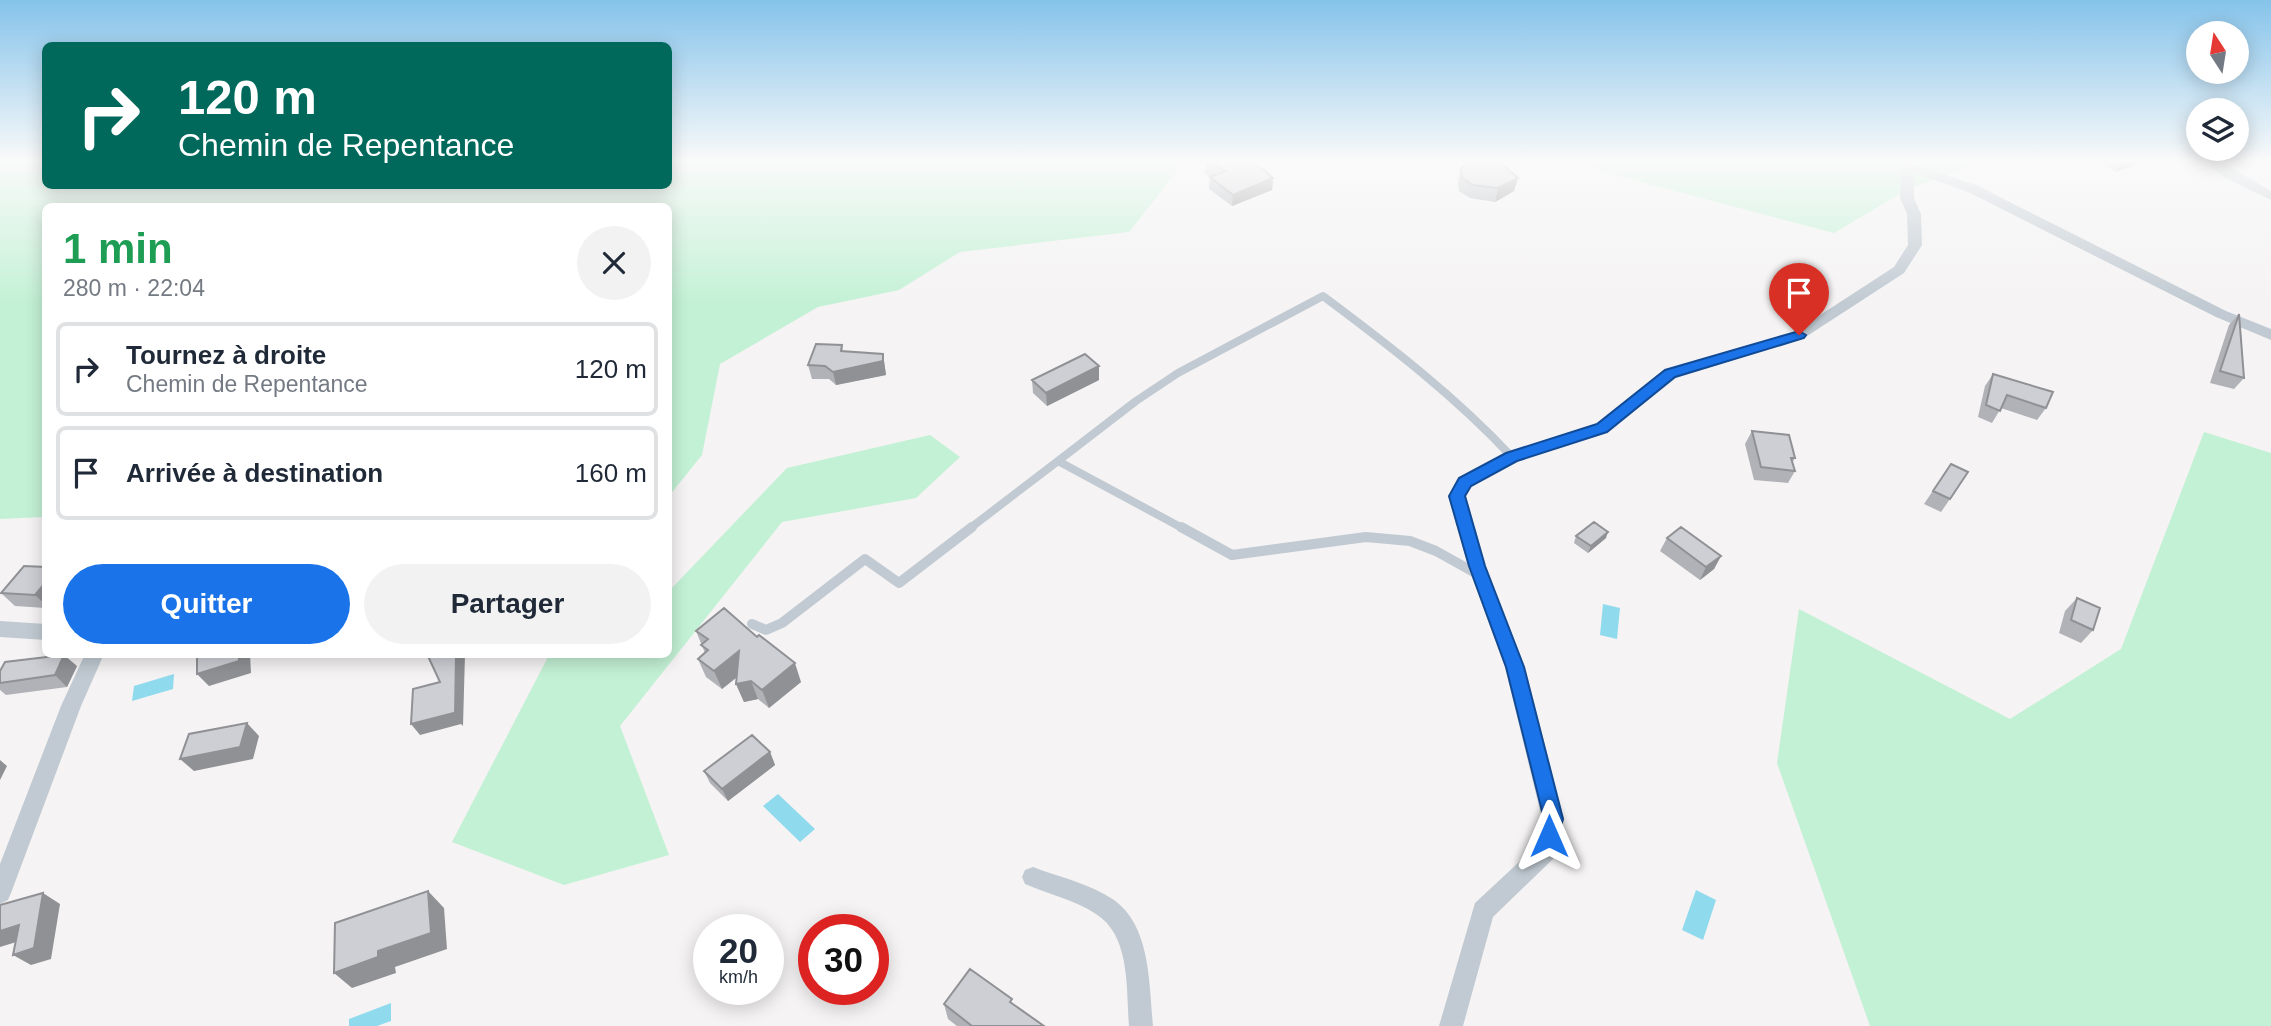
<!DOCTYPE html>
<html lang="fr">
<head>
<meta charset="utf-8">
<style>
  :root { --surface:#fff; --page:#f2f2f3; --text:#1f2937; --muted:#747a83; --line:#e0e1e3; --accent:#1a73e8 }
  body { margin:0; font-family:Helvetica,sans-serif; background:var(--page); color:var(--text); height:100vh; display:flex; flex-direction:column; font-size:26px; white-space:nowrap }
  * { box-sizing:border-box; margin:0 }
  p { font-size:23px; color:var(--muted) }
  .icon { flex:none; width:38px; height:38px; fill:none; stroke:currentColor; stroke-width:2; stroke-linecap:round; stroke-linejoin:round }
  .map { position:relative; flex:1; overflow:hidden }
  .side { position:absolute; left:42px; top:203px; width:630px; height:455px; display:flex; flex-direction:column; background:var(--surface); border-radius:10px; box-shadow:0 4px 18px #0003 }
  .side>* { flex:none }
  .hud { position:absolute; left:42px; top:42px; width:630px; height:147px; border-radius:10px; box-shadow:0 4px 18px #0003; background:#00695c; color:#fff; overflow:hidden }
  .needle { width:46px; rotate:348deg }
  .fabs { position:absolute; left:2186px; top:21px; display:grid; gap:14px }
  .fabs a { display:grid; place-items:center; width:63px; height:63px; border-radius:50%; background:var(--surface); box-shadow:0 4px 18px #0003; font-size:35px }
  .speed { position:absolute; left:693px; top:914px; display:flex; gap:14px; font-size:35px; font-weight:700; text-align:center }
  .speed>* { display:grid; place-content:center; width:91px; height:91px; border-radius:50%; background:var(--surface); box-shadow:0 4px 18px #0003; line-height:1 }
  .speed small { font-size:18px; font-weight:400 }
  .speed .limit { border:10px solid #d22; background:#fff; color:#111 }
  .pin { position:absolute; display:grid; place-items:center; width:60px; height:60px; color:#fff; margin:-72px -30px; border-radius:50% 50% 50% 0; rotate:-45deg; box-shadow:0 0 7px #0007 }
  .pin .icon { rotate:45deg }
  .me { position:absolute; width:77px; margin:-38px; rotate:0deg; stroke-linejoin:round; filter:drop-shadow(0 0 5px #0008) }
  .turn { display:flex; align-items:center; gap:24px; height:147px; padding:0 21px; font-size:32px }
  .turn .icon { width:91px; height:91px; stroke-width:2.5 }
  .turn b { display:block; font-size:49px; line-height:60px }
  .round { display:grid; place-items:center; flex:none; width:74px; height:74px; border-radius:37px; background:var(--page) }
  .head { display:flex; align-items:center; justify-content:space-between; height:119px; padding:0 21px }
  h1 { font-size:42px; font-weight:800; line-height:52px; color:#1e9e55 }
  .action { display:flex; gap:14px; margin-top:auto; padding:14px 21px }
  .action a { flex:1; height:80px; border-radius:42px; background:var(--accent); color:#fff; font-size:28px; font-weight:800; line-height:80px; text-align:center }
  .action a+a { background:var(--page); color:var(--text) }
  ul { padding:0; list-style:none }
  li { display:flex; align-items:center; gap:21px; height:94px; margin:0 14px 10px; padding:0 7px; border:4px solid var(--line); border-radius:10px }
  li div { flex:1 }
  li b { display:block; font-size:26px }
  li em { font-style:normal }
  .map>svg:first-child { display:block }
</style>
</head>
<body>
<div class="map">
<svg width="2271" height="1026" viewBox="0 0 2271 1026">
  <rect width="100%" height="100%" fill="#f5f3f3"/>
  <path fill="#c3f1d5" d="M0 160H45L46 186H668L669 160H1186L1129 232 960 252 899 290 818 307 720 364 702 455 669 496 668 206H46L45 517 0 519Z
    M1610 160H1993L1910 188 1834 233 1588 168Z
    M2204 432 2271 453V1026H1870L1777 763 1799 609 2010 719 2121 649Z
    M930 435 960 457 916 498 782 522 620 726 669 855 564 885 452 842 549 655 668 654 669 591 787 468Z"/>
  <path fill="#90daee" d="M1603 604 1620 608 1617 639 1600 635Z
    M174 674 173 689 132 701 134 686Z
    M778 794 815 829 800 842 763 806Z
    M1696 890 1716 900 1703 940 1682 930Z
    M391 1003V1021L377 1026H349V1019Z"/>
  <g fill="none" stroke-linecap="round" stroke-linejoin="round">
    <path stroke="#c1cad2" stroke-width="8" d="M1058 461 1136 401 1178 373 1323 296C1390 346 1455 396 1512 457
      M969 529 1058 461 1184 529"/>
    <path stroke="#c1cad2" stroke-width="10" d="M1181 527 1232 555 1366 537 1410 541 1436 551 1479 575
      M752 624 766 630 782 623 865 559 899 583 972 527"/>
    <path fill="#c1cad2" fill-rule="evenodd" d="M2203 160H2218L2271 191V200L2225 178Z
      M1908 163 1976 185 2226 311 2271 329V340L2216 317 1966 191 1914 173V198L1921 214 1922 245 1904 273 1804 338 1676 378 1608 432 1518 461 1471 486 1466 496 1486 566 1525 667 1564 819 1553 859 1493 917 1463 1026H1439L1475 903 1535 847 1542 819 1505 667 1468 566 1448 496 1459 478 1506 453 1596 424 1664 370 1794 332 1894 267 1908 245 1907 214 1900 198 1901 167Z
      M0 621 46 624V640L0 637Z
      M85 654H104L81 706 11 893 8 900 0 904V864L61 706Z
      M1033 867C1059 877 1091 884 1114 900 1151 926 1149 985 1153 1026H1129C1126 990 1131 936 1096 914 1075 900 1048 894 1025 884L1022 877 1025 870Z"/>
  </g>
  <path fill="#b0b2b7" d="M2095 160H2148L2116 172Z
    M1206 162 1273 178 1272 190 1232 206 1209 189 1210 177H1212L1205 174Z
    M1461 169 1514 191 1495 202 1470 198 1459 191 1458 183Z
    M2239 314 2244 378 2234 389 2210 383 2229 325Z
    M842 345 843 352 883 354 886 375 836 385 829 379H812L808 365Z
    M1993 374 2046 408 2037 420 2001 408 1992 423 1978 417 1985 386Z
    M1032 380H1099L1047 406 1033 393Z
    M1752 431 1795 458 1792 463 1795 471 1788 483 1754 480 1745 444Z
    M1951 464 1950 499 1941 512 1924 504Z
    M1576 536 1606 538 1588 553 1574 543Z
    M1667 538 1721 556 1714 569 1700 580 1660 551Z
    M46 567V608L15 606 1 593Z
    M2077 598 2093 630 2081 643 2059 633 2065 611Z
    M696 631 801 682 769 708 758 699 744 702 736 684 737 677 722 689 706 677 698 659 705 653Z
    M77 666 67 687 6 695 0 690V671Z
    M770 752 775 765 728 801 710 783 704 771Z
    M944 1004 1013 1005 1044 1026H957L948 1019Z"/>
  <path fill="#909195" d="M2123 160H2148L2116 172Z
    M1273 178 1272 190 1232 206 1233 195Z
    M1518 178 1514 191 1495 202 1498 188Z
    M883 354 886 375 836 385 833 372Z
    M1099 366V380L1047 406 1046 393Z
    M1608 532 1606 538 1588 553 1591 546Z
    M1721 556 1714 569 1700 580 1706 567Z
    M46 582V605L35 595Z
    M739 651 747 669 722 689 714 671Z
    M239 654H250L251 673 209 686 197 674Z
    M456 654H465L463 726 461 724 420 735 411 724 454 713Z
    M64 655 77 666 67 687 55 675Z
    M795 663 801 682 769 708 762 690Z
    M751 681 758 699 744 702 736 684Z
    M247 723 259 736 253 759 194 771 180 759Z
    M770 752 775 765 728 801 722 789Z
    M0 760 7 766 0 780Z
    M428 891 444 908 447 949 395 967 396 973 352 988 334 973Z
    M43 893 60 904 51 959 31 965 13 955Z
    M19 925 36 936 0 947V931Z"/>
  <path fill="#cdcfd5" stroke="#909195" stroke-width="2" d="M1209 160H1243L1260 167 1273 178 1233 195 1210 177 1226 171 1206 162Z
    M1471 160 1498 161 1518 178 1498 188 1473 185 1462 178 1461 169Z
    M2239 314 2244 378 2220 371Z
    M816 344 842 345 841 351 883 354V361L833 372 825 366 808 365Z
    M1085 354 1099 366 1046 393 1032 380Z
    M1993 374 2053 392 2046 408 2007 395 2000 411 1986 405Z
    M1752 431 1789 435 1795 458H1791L1795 471 1761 467Z
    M1951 464 1968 472 1950 499 1933 491Z
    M1594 522 1608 532 1591 546 1576 536Z
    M1681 527 1721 556 1706 567 1667 538Z
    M24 566 46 567V582L35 595 1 593Z
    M2077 598 2100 608 2093 630 2071 620Z
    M724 608 757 637 759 635 795 663 762 690 751 681 736 684 739 651 714 671 698 659 708 650 701 645 708 639 696 631Z
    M197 654H239V661L197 674Z
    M427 654H456L455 715 454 713 411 724 413 689 440 682Z
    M64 655 55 675 0 683V671L5 662Z
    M247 723 240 747 180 759 189 734Z
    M752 735 770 752 722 789 704 771Z
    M428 891 431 933 378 951V957L334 973 335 923Z
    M43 893 34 948 13 955 19 925 0 931V905Z
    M970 969 1012 999 1010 1002 1044 1026H972L944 1004Z"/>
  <linearGradient id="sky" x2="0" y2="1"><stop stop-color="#85c3ea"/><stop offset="0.53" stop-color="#fafafa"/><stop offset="1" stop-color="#fafafa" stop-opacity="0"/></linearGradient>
  <rect width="2271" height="304" fill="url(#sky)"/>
  <path fill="#1a73e8" stroke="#114b97" stroke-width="2" d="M1799 331 1806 335 1804 338 1675 377 1607 432 1517 461 1471 486 1465 496 1485 566 1524 667 1563 819 1556 842 1549 845 1542 842 1539 836 1544 819 1506 667 1469 566 1449 496 1459 478 1506 453 1597 424 1665 370Z"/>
</svg>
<div class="fabs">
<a><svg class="needle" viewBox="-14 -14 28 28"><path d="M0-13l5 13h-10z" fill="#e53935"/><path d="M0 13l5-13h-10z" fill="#747a83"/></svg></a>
<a><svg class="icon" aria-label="layers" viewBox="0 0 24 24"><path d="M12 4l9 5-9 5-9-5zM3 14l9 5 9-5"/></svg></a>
</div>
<div class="speed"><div>20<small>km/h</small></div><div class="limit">30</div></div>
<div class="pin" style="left:1799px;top:335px;background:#d93025"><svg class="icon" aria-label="arrive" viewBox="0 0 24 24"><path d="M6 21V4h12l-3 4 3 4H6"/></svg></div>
<svg class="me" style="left:1549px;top:836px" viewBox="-20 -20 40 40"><path d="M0-17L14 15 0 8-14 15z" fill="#1a73e8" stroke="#fff" stroke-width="4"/></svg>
<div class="hud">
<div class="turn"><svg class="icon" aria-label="right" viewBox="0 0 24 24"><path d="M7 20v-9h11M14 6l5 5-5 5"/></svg><div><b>120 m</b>Chemin de Repentance</div></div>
</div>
<section class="side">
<div class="head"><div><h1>1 min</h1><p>280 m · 22:04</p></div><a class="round"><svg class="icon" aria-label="close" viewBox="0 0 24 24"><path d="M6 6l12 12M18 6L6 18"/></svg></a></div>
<ul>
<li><svg class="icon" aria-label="right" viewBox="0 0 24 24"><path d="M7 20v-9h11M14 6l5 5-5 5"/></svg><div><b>Tournez à droite</b><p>Chemin de Repentance</p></div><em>120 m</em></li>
<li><svg class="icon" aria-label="arrive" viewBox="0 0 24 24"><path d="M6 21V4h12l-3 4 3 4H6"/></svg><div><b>Arrivée à destination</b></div><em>160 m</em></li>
</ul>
<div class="action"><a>Quitter</a><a>Partager</a></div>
</section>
</div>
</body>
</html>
